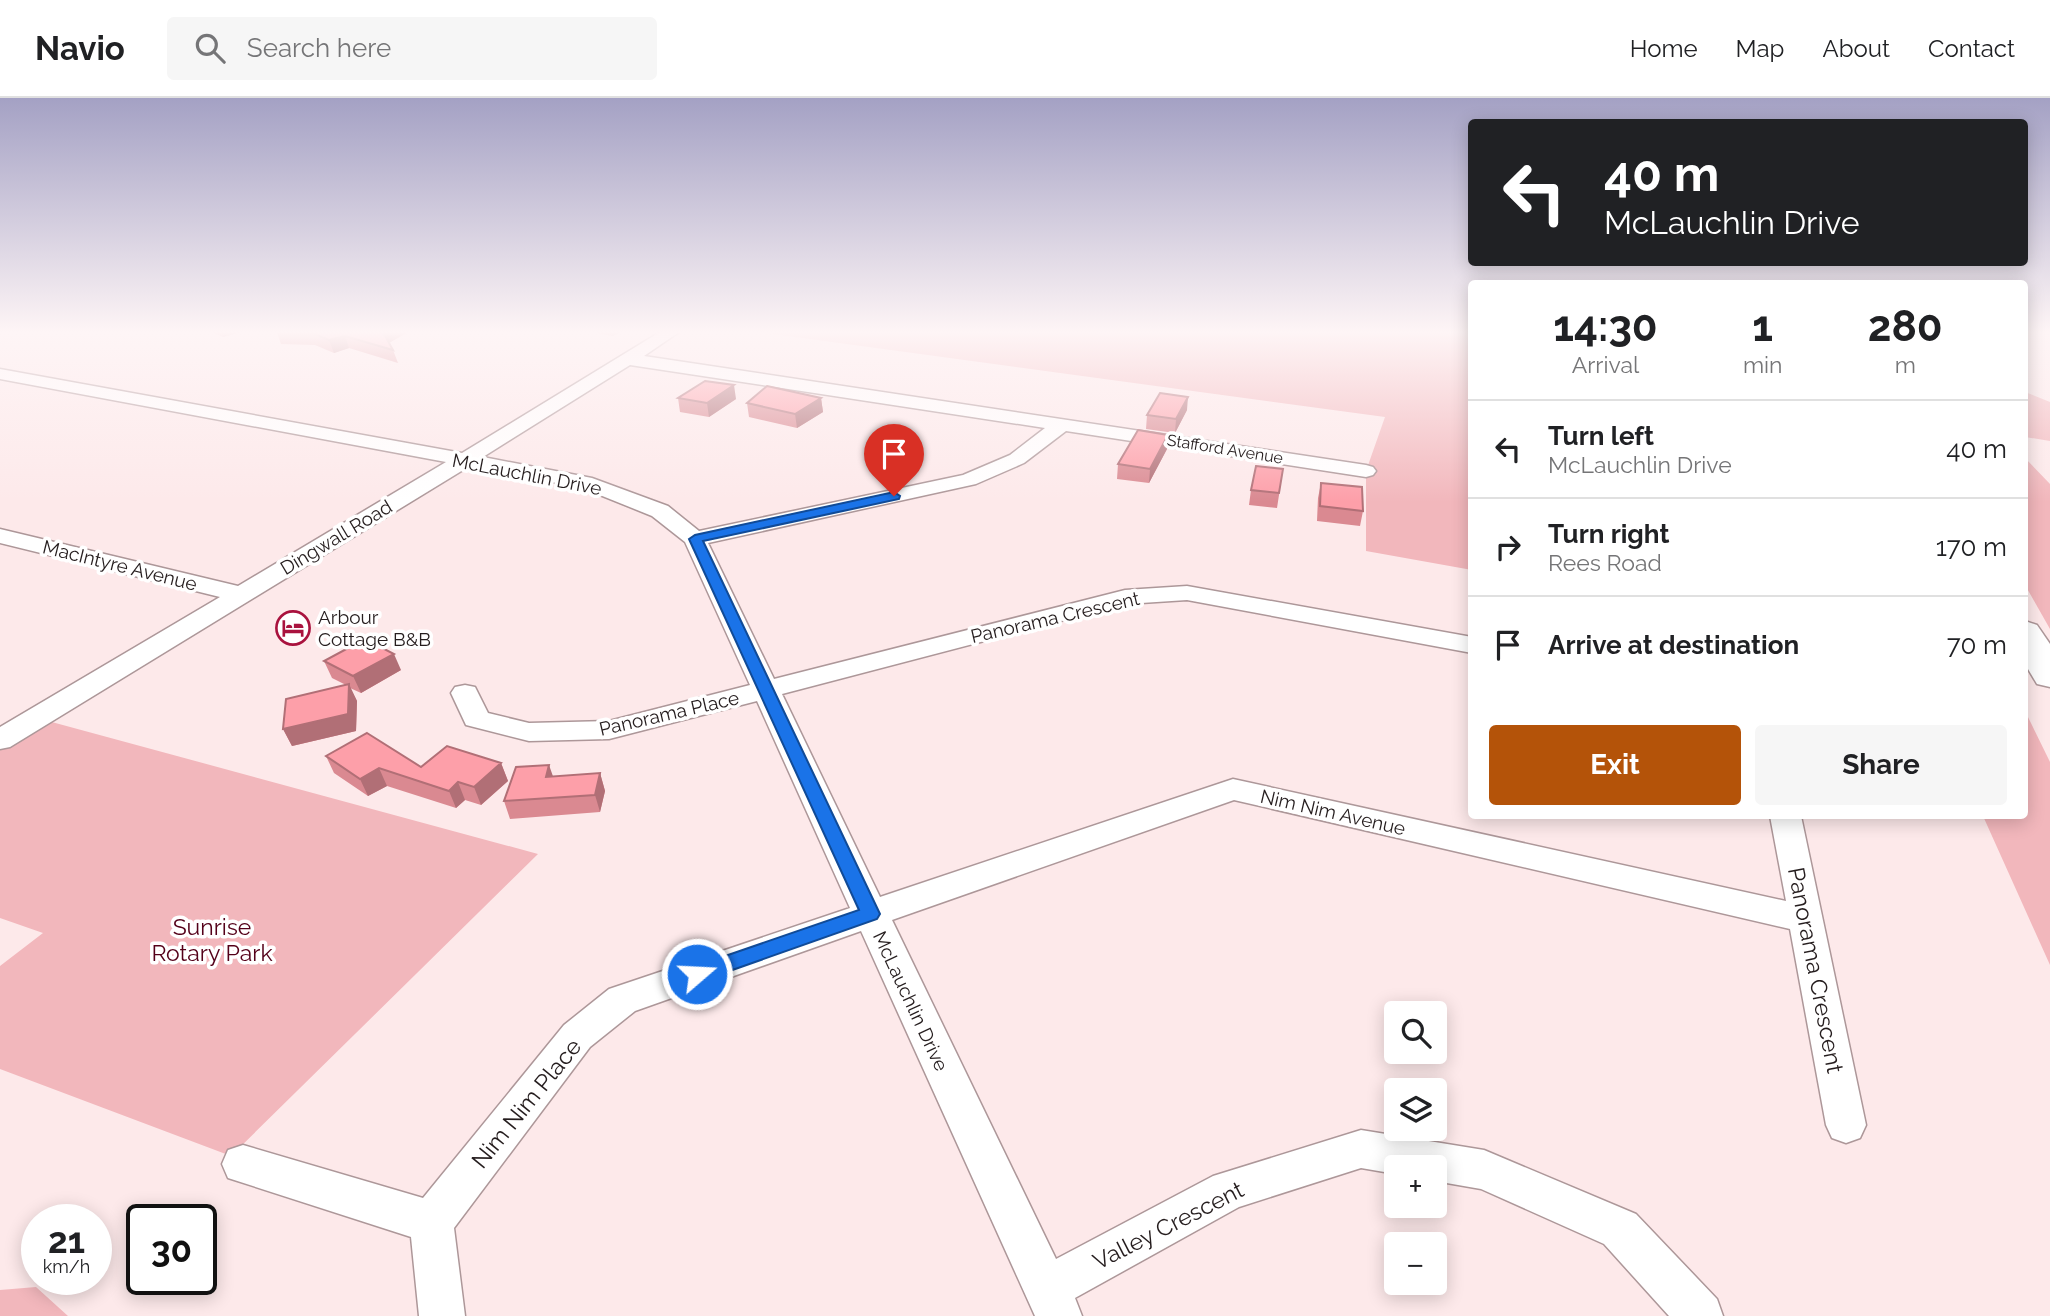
<!DOCTYPE html>
<html lang="en">
<head>
<meta charset="utf-8">
<style>
  :root { --surface:#fff; --page:#f6f6f6; --text:#202124; --muted:#757577; --line:#e0e0e0; --accent:#b45309 }
  body { margin:0; font-family:Raleway,sans-serif; background:var(--page); color:var(--text); height:100vh; display:flex; flex-direction:column; font-size:26px; white-space:nowrap }
  * { box-sizing:border-box; margin:0 }
  p { font-size:23px; color:var(--muted) }
  .icon { flex:none; width:38px; height:38px; fill:none; stroke:currentColor; stroke-width:2; stroke-linecap:round; stroke-linejoin:round }
  .map { position:relative; flex:1; overflow:hidden }
  .drawer { position:absolute; left:1468px; top:182px; width:560px; height:539px; display:flex; flex-direction:column; background:var(--surface); border-radius:7px; box-shadow:0 4px 18px #0003 }
  .drawer>* { flex:none }
  .guide { position:absolute; left:1468px; top:21px; width:560px; height:147px; border-radius:7px; box-shadow:0 4px 18px #0003; background:#202124; color:#fff; overflow:hidden }
  .tools { position:absolute; left:1384px; top:903px; display:grid; gap:14px }
  .tools a { display:grid; place-items:center; width:63px; height:63px; border-radius:7px; background:var(--surface); box-shadow:0 4px 18px #0003; font-size:35px }
  .speed { position:absolute; left:21px; top:1106px; display:flex; gap:14px; font-size:35px; font-weight:700; text-align:center }
  .speed>* { display:grid; place-content:center; width:91px; height:91px; border-radius:50%; background:var(--surface); box-shadow:0 4px 18px #0003; line-height:1 }
  .speed small { font-size:18px; font-weight:400 }
  .speed .limit { border:4px solid #111; border-radius:10px; background:#fff; color:#111 }
  .pin { position:absolute; display:grid; place-items:center; width:60px; height:60px; color:#fff; margin:-72px -30px; border-radius:50% 50% 50% 0; rotate:-45deg; box-shadow:0 0 7px #0007 }
  .pin .icon { rotate:45deg }
  .me { position:absolute; width:77px; margin:-38px; rotate:71deg; stroke-linejoin:round; filter:drop-shadow(0 0 5px #0008) }
  .turn { display:flex; align-items:center; gap:24px; height:147px; padding:0 21px; font-size:32px }
  .turn .icon { width:91px; height:91px; stroke-width:2.5 }
  .turn b { display:block; font-size:49px; line-height:60px }
  .eta { display:flex; justify-content:space-evenly; align-items:center; height:119px; text-align:center }
  .eta b { font-size:42px; font-weight:700; line-height:49px }
  .action { display:flex; gap:14px; margin-top:auto; padding:14px 21px }
  .action a { flex:1; height:80px; border-radius:7px; background:var(--accent); color:#fff; font-size:28px; font-weight:700; line-height:80px; text-align:center }
  .action a+a { background:var(--page); color:var(--text) }
  ul { padding:0; list-style:none }
  li { display:flex; align-items:center; gap:21px; height:98px; padding:0 21px; border-top:2px solid var(--line) }
  li div { flex:1 }
  li b { display:block; font-size:26px }
  li em { font-style:normal }
  header { display:flex; align-items:center; gap:42px; box-sizing:border-box; height:98px; padding:0 35px; background:var(--surface); border-bottom:2px solid var(--line) }
  header strong { font-size:33px }
  nav { display:flex; gap:38px; margin-inline-start:auto; font-size:24px }
  .search { width:490px; height:63px; background:var(--page); display:flex; align-items:center; gap:18px; box-sizing:border-box; padding:0 24px; border-radius:7px; color:var(--muted); font-size:26px }
  .map>svg:first-child { display:block }
</style>
</head>
<body>
<header>
<strong>Navio</strong>
<div class="search"><svg class="icon" aria-label="search" viewBox="0 0 24 24"><circle cx="10" cy="10" r="6"/><path d="M15 15l6 6"/></svg>Search here</div>
<nav><a>Home</a><a>Map</a><a>About</a><a>Contact</a></nav>
</header>
<div class="map">
<svg width="2050" height="1218" viewBox="0 0 2050 1218">
  <rect width="100%" height="100%" fill="#fde9ea"/>
  <path fill="#f2b7bc" d="M758 234H1472V472L1366 453V373L1385 319Z
    M2025 294 2050 304V343L2025 339Z
    M2025 360 2050 386V531L2025 487Z
    M2025 613 2050 664V867L1983 718H2025Z
    M37 620 538 756 231 1058 0 971V868L43 835 0 820V642Z
    M36 1189 68 1218H0V1192Z"/>
  <g fill="none" stroke-linecap="round" stroke-linejoin="round">
    <g stroke="#ad9799" stroke-width="3">
      <path id="minor" d="M660 234H679L644 258 1366 367 1373 369 1376 373 1373 377 1366 379 1066 333 1024 365 976 386 708 445 774 581 1125 492 1187 488 1472 539V555L1187 502 1126 506 782 596 880 799 1233 681 1786 803 1770 718H1801L1866 1027 1860 1040 1846 1045 1832 1040 1826 1027 1790 831 1234 702 892 822 1056 1161 1213 1078 1361 1032 1484 1052 1636 1116 1717 1201 1723 1218H1669L1604 1146 1481 1091 1435 1083V1069H1396V1076L1361 1070 1239 1109 1075 1200 1082 1218H1035L861 833 635 913 590 949 454 1130 465 1218H419L411 1139 228 1080 222 1066 228 1052 243 1047 423 1100 564 927 609 891 850 810 757 603 609 641 529 643 466 627 451 595 455 589 465 587 475 589 488 615 529 625 609 623 750 587 685 444 652 418 580 389 468 369 10 649 0 651V629L220 499 0 445V431L238 488 446 364 0 281V271L462 355ZM630 267 1045 330 1010 357 963 377 699 433 668 408 592 380 483 359Z"/>
    </g>
    <g stroke="#ad9799" stroke-width="3">
      <path id="secondary" d="M2025 523 2037 527 2050 546V589L2037 586 2025 566Z"/>
    </g>
    <use href="#minor" fill="#fff" fill-rule="evenodd"/>
    <use href="#secondary" fill="#fff" fill-rule="evenodd"/>
  </g>
  <path fill="#da8991" d="M212 234H241L223 239Z
    M277 234H408L389 245 393 252 398 265 349 250 334 255 315 247 281 246Z
    M592 234H622L612 238Z
    M678 300 736 301 709 319 680 314Z
    M821 300 823 314 797 330 749 319 747 305Z
    M1187 312 1175 335 1146 331 1147 317Z
    M1167 351 1149 385 1117 381 1118 366Z
    M1283 371 1277 410 1249 407 1251 392Z
    M1321 385 1363 413 1360 428 1317 423 1318 400Z
    M324 563 401 572 361 595 350 590 357 603 356 633 292 648 283 631 346 587 332 580Z
    M326 658 421 669 501 665 508 683 481 707 465 702 456 710 387 688 368 698 334 675Z
    M600 675 605 693 600 714 510 721 504 703Z"/>
  <path fill="#b16f76" d="M221 234H241L223 239Z
    M383 234H408L387 246Z
    M611 234H622L612 238Z
    M345 238 349 250 334 255 329 242Z
    M734 287 736 301 709 319 707 305Z
    M1188 299 1187 312 1175 335 1176 321Z
    M821 300 823 314 797 330 795 316Z
    M1168 337 1167 351 1149 385 1150 371Z
    M394 556 401 572 361 595 353 578Z
    M349 586 357 603 356 633 292 648 283 631Z
    M501 665 508 683 481 707 474 689Z
    M549 667 555 684 546 679Z
    M379 670 387 688 368 698 360 681Z
    M600 675 605 693 600 714 595 697Z
    M458 684 465 702 456 710 449 693Z"/>
  <path fill="#fd9fa9" stroke="#b16f76" stroke-width="2" d="M292 234H383L393 252 345 238 329 242 310 234Z
    M705 283 734 287 707 305 678 300Z
    M767 288 821 300 795 316 747 305Z
    M1160 295 1188 299 1176 321 1147 317Z
    M1138 332 1168 337 1150 371 1118 366Z
    M1256 368 1283 371 1279 395 1251 392Z
    M1321 385 1362 389 1363 413 1320 408Z
    M365 541 394 556 353 578 324 563Z
    M349 586 348 616 283 631 286 601Z
    M367 635 421 669 447 648 501 665 474 689 458 684 449 693 379 670 360 681 326 658Z
    M549 667 546 679 600 675 595 697 504 703 516 669Z"/>
  <linearGradient id="sky" x2="0" y2="1"><stop stop-color="#a4a1c4"/><stop offset="0.58" stop-color="#fef5f6"/><stop offset="1" stop-color="#fef5f6" stop-opacity="0"/></linearGradient>
  <rect width="2050" height="404" fill="url(#sky)"/>
  <path fill="#1a73e8" stroke="#114b97" stroke-width="2" d="M894 394 900 398 899 401 703 443 880 816 877 821 704 882 697 884 690 882 687 876 690 870 859 812 689 441 695 437Z"/>
  <defs>
    <g id="hotel-ring" transform="scale(1.75)"><circle r="9.5" fill="#fff" stroke="#a9123e" stroke-width="1.5"/><path d="M-6-4.5h1.5V1H6V5H4.5V3h-9V5H-6ZM-4 0a1.8 1.8 0 1 1 3.6 0ZM.5 0V-2.5h3Q6-2.5 6 0Z" fill="#a9123e"/></g>
  </defs>
  <g fill-rule="evenodd">
    <use href="#hotel-ring" x="293" y="530"/>
  </g>
  <g text-anchor="middle" dominant-baseline="central" stroke-width="7" stroke-linejoin="round" paint-order="stroke">
    <g font-size="16" fill="#251d1e" stroke="#fff">
      <text transform="translate(1225 351) rotate(9)">Stafford Avenue</text>
    </g>
    <g font-size="19" fill="#251d1e" stroke="#fff">
      <text transform="translate(527 376) rotate(11)">McLauchlin Drive</text>
      <text transform="translate(336 439) rotate(-31)">Dingwall Road</text>
      <text transform="translate(120 467) rotate(14)">MacIntyre Avenue</text>
      <text transform="translate(1055 519) rotate(-13)">Panorama Crescent</text>
      <text transform="translate(669 615) rotate(-13)">Panorama Place</text>
      <text transform="translate(1333 714) rotate(13)">Nim Nim Avenue</text>
      <text transform="translate(911 903) rotate(65)">McLauchlin Drive</text>
    </g>
    <g font-size="19" fill="#251d1e" stroke="#fff" text-anchor="start">
      <text x="318" y="519">Arbour<tspan x="318" dy="22">Cottage B&amp;B</tspan></text>
    </g>
    <g font-size="23" fill="#540019" stroke="#fff">
      <text x="212" y="828">Sunrise<tspan x="212" dy="26">Rotary Park</tspan></text>
    </g>
    <g font-size="23" fill="#251d1e" stroke="#fff">
      <text transform="translate(1816 872) rotate(79)">Panorama Crescent</text>
      <text transform="translate(526 1005) rotate(-51)">Nim Nim Place</text>
      <text transform="translate(1168 1127) rotate(-27)">Valley Crescent</text>
    </g>
  </g>
</svg>
<div class="tools">
<a><svg class="icon" aria-label="search" viewBox="0 0 24 24"><circle cx="10" cy="10" r="6"/><path d="M15 15l6 6"/></svg></a>
<a><svg class="icon" aria-label="layers" viewBox="0 0 24 24"><path d="M12 4l9 5-9 5-9-5zM3 14l9 5 9-5"/></svg></a>
<a>+</a>
<a>−</a>
</div>
<div class="speed"><div>21<small>km/h</small></div><div class="limit">30</div></div>
<div class="pin" style="left:894px;top:398px;background:#d93025"><svg class="icon" aria-label="arrive" viewBox="0 0 24 24"><path d="M6 21V4h12l-3 4 3 4H6"/></svg></div>
<svg class="me" style="left:697px;top:876px" viewBox="-20 -20 40 40"><circle r="17" fill="#1a73e8" stroke="#fff" stroke-width="3"/><path d="M0-11L8 9 0 5-8 9z" fill="#fff"/></svg>
<div class="guide">
<div class="turn"><svg class="icon" aria-label="left" viewBox="0 0 24 24"><path d="M17 20v-9H6M10 6l-5 5 5 5"/></svg><div><b>40 m</b>McLauchlin Drive</div></div>
</div>
<section class="drawer">
<div class="eta">
<div><b>14:30</b><p>Arrival</p></div>
<div><b>1</b><p>min</p></div>
<div><b>280</b><p>m</p></div>
</div>
<ul>
<li><svg class="icon" aria-label="left" viewBox="0 0 24 24"><path d="M17 20v-9H6M10 6l-5 5 5 5"/></svg><div><b>Turn left</b><p>McLauchlin Drive</p></div><em>40 m</em></li>
<li><svg class="icon" aria-label="right" viewBox="0 0 24 24"><path d="M7 20v-9h11M14 6l5 5-5 5"/></svg><div><b>Turn right</b><p>Rees Road</p></div><em>170 m</em></li>
<li><svg class="icon" aria-label="arrive" viewBox="0 0 24 24"><path d="M6 21V4h12l-3 4 3 4H6"/></svg><div><b>Arrive at destination</b></div><em>70 m</em></li>
</ul>
<div class="action"><a>Exit</a><a>Share</a></div>
</section>
</div>
</body>
</html>
